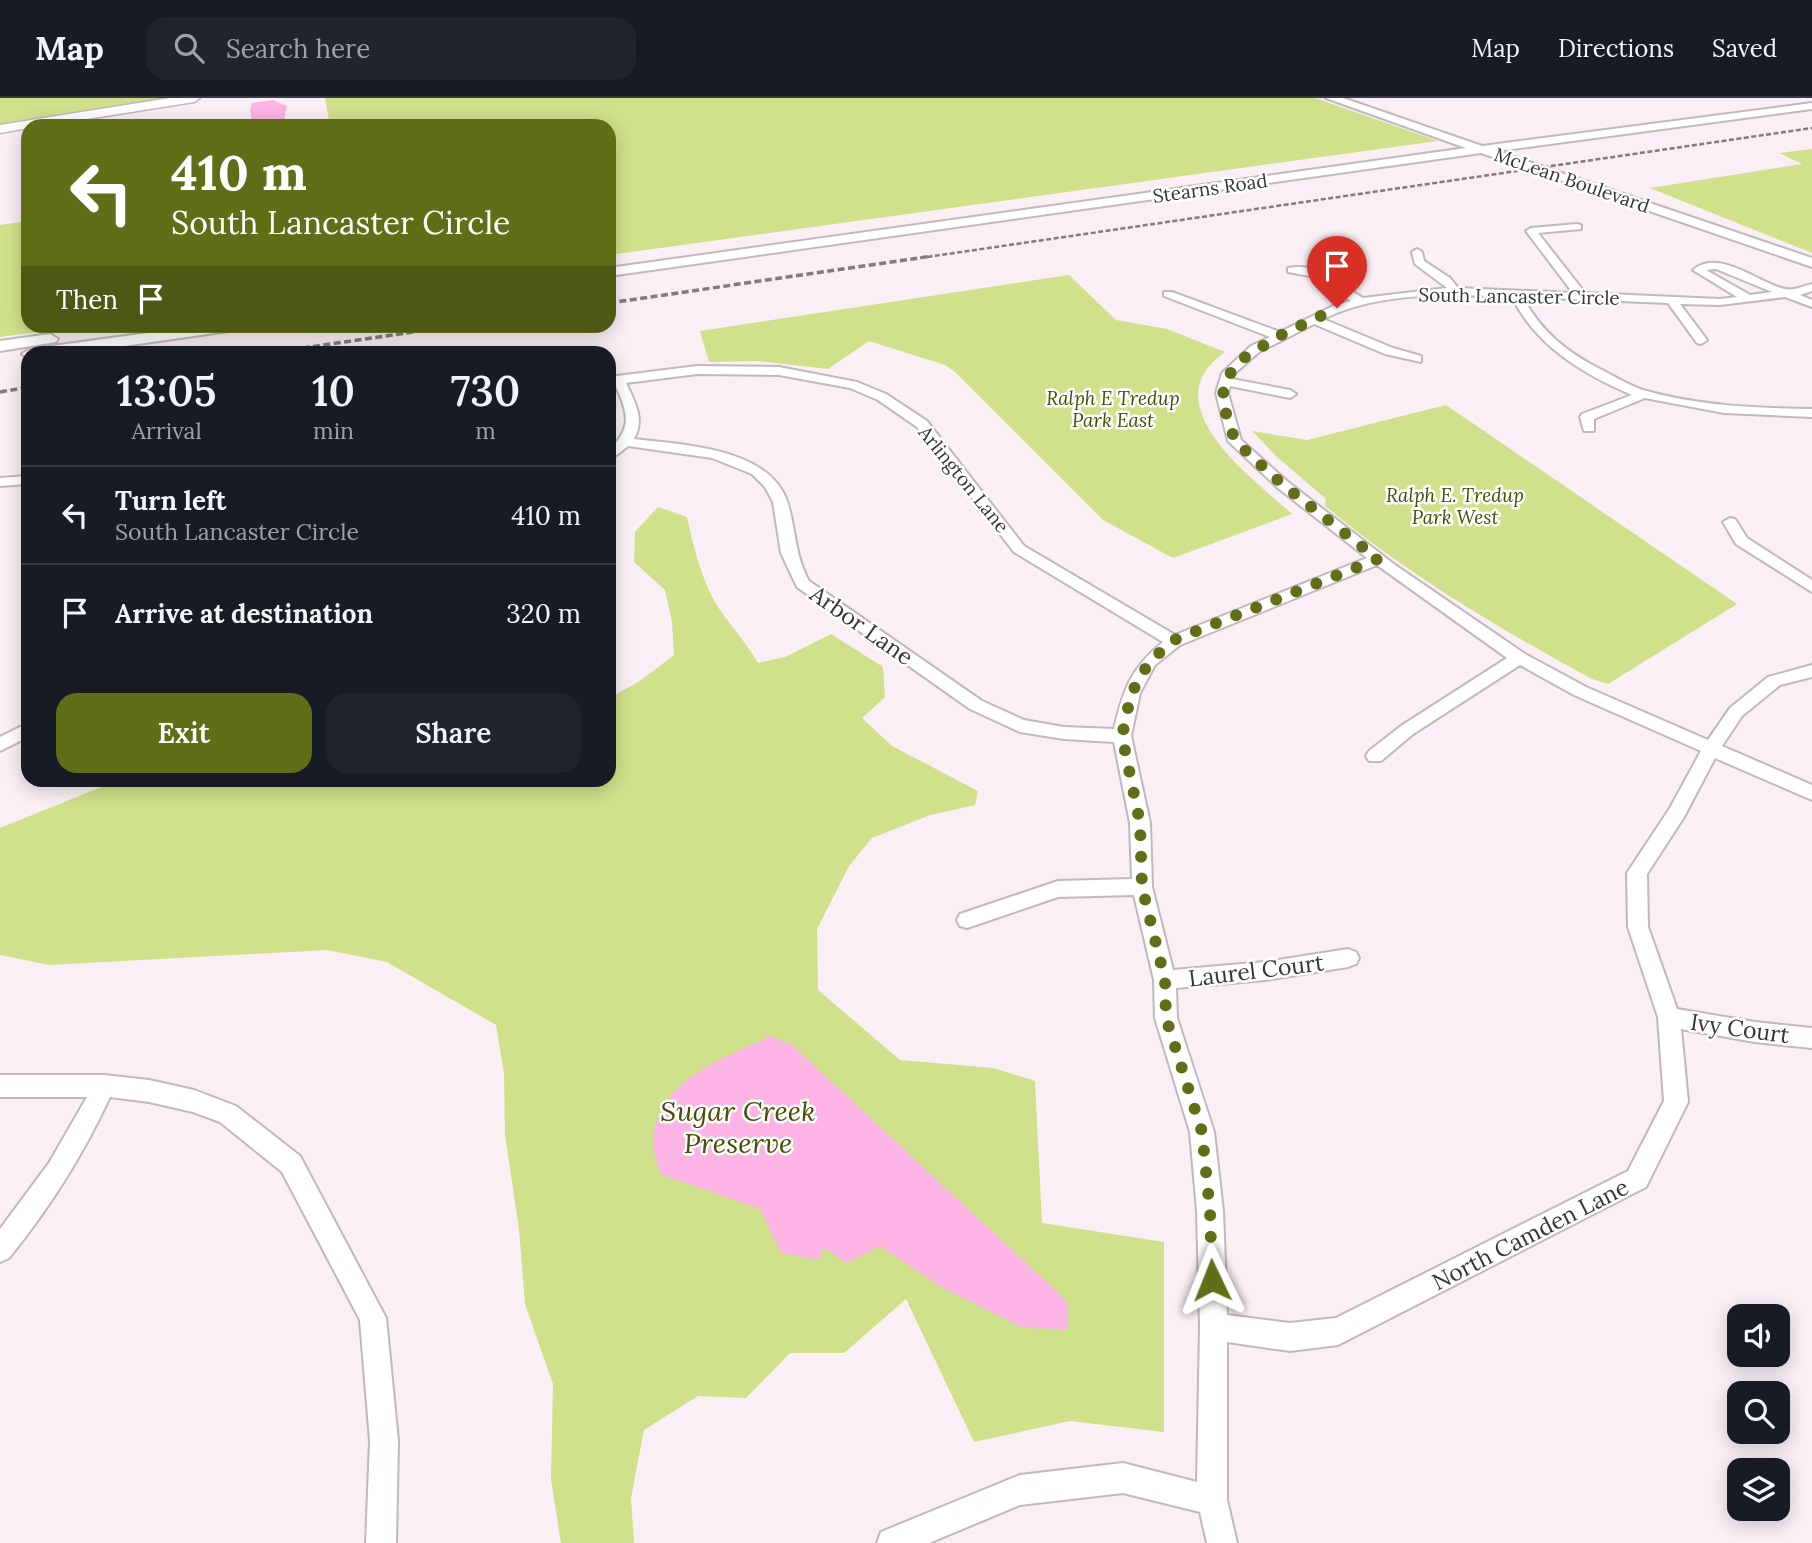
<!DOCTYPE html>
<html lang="en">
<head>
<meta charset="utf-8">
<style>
  :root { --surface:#171b24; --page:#20242c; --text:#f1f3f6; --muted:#9ea1a6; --line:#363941; --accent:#606e18 }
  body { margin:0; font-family:Lora,serif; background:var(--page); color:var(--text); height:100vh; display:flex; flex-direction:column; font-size:26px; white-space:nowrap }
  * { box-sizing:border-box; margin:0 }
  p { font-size:23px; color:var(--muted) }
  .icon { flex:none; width:38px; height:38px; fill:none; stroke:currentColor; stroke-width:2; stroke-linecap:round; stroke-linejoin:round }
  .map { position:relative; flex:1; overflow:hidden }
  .details { position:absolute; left:21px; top:248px; width:595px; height:441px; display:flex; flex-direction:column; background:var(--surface); border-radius:21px; box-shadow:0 4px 18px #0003 }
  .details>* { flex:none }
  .hud { position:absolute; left:21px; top:21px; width:595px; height:214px; border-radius:21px; box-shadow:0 4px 18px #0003; background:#606e18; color:#fff; overflow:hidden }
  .buttons { position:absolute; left:1727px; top:1206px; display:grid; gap:14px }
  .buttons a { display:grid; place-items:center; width:63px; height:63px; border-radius:14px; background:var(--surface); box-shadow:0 4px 18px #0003; font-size:35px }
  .pin { position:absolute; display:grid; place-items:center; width:60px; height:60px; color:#fff; margin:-72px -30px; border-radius:50% 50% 50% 0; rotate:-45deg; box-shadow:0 0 7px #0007 }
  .pin .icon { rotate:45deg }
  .me { position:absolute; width:77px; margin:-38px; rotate:358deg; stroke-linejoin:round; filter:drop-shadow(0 0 5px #0008) }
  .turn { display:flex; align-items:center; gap:24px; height:147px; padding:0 35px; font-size:32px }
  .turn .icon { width:91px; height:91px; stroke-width:2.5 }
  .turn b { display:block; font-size:49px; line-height:60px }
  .then { display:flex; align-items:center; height:66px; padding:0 35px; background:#0003; gap:14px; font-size:26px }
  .eta { display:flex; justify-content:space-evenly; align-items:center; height:119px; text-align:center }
  .eta b { font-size:42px; font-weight:600; line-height:49px }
  .primary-button { display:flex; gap:14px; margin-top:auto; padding:14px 35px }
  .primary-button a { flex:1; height:80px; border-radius:21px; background:var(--accent); color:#fff; font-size:28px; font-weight:600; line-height:80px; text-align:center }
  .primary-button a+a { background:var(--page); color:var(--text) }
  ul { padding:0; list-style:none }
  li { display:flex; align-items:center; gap:21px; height:98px; padding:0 35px; border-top:2px solid var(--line) }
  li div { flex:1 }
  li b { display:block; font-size:26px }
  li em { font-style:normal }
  header { display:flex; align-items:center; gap:42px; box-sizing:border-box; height:98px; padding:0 35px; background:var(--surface); border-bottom:2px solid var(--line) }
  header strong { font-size:33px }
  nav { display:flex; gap:38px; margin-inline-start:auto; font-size:24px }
  .search { width:490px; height:63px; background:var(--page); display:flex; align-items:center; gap:18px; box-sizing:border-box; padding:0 24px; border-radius:21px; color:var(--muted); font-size:26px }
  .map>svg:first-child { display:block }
</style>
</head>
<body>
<header>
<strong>Map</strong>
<div class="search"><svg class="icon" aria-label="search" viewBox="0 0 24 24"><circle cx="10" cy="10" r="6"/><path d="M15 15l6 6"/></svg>Search here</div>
<nav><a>Map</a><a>Directions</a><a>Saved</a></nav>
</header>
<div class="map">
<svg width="1812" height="1445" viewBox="0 0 1812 1445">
  <rect width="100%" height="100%" fill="#f9eff5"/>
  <path fill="#cfe18b" d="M0 0H177L0 29Z
    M325 0H1315L1438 43 609 157V28H330Z
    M1812 51V155L1650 90 1802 66 1779 55Z
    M28 123V228H85L0 239V127Z
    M1069 177 1116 222 1167 231 1225 254C1150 306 1252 380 1292 416L1173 460 1103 422 955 274 945 267 869 243 828 271 757 263 709 264 700 233Z
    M1446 307 1737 506 1608 586 1592 581C1498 530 1407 476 1325 408L1326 401 1277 359 1252 333 1307 342Z
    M658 409 687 419C694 450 702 485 720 512 733 530 747 546 758 565L785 559 831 536 883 569 885 599 862 620 892 648 978 693 975 707 930 717 872 740 849 768 817 831 818 892 900 962 993 970 1035 983 1042 1125 1164 1144V1334L1070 1323 974 1344 906 1201 844 1255H790L746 1300 698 1298 644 1332 631 1400 634 1445H561L551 1382 553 1286 525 1206 519 1131 505 1037 504 975 496 927 387 864 327 852 49 867 0 857V730L116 683 609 682V600L640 583 674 557 672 524 665 492 634 464 635 434Z"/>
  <path fill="#fcb4e4" d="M273 2 287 8 284 21 287 28H253L250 11 252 5Z
    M771 938 792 947 1067 1203V1231L1023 1230 941 1189 880 1148 846 1165 824 1149 819 1162 781 1155 760 1111 660 1076C658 1066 653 1054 653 1044 656 982 724 960 771 938Z"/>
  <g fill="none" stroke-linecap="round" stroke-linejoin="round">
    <g stroke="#c1b8be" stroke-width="4">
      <path id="street" d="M1577 126 1581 127V131L1538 135 1585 195 1720 201 1737 199 1693 172C1719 150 1758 185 1785 191 1794 193 1803 188 1812 186V193L1800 197 1812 202V209L1785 199 1720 207 1680 206 1707 242 1701 246 1697 245 1668 205 1523 199C1540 233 1567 254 1600 271 1614 278 1628 287 1643 292 1698 308 1755 310 1812 311V319L1724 315 1645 300 1594 321V333H1584L1580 319 1582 316 1632 297C1583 276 1536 248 1512 199 1450 196 1380 193 1323 221L1393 250 1421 258V264L1385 256 1314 226 1259 254 1234 276 1232 281 1290 292 1296 296 1290 300 1230 288 1228 295 1241 342 1288 384 1395 467 1525 556 1586 589 1708 642 1730 610 1768 579 1812 567V579L1780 587 1742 618 1722 648 1812 687V702L1715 660 1684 719 1647 776 1648 829 1677 911 1755 924 1812 930V950L1755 944 1681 931 1688 1004 1646 1089 1338 1247 1290 1253 1227 1244V1402L1237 1445H1207L1200 1414 1123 1395 1020 1407 929 1445H877L881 1434 1020 1377 1123 1365 1197 1384 1200 1229 1197 1113 1190 1034 1155 920 1154 882 1134 797 1058 799 967 830 960 828 957 822 960 816 1058 783 1132 781 1130 725 1114 644 1064 641 1020 634 970 611 797 489 781 455 773 404 765 389 752 376 712 360 628 348 609 363V352C634 328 627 314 615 286L609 287V279L697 268 779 269 857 284 886 296 927 323 1024 448 1175 537 1367 460 1278 390 1228 343 1216 295 1222 275 1251 248 1270 239 1164 198V194H1172L1280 234 1333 208 1351 203 1315 179 1288 174V170C1318 164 1339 186 1363 200L1447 190 1415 166 1412 154 1417 151 1422 154 1424 163 1450 180 1458 190 1573 195 1526 133 1531 130ZM1716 171 1772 194 1750 197 1706 172ZM697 276 779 277 850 290 878 302 917 329 1014 454 1163 544C1131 570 1123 592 1114 631L1064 629 1024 622 982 603 809 483C795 458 796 433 788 406 771 349 682 347 634 341 645 321 635 304 626 285ZM1377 467 1507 560 1401 628 1369 653 1366 658 1369 663H1381L1413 636 1520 567 1574 597 1701 653 1670 710 1627 775 1628 829 1658 919 1664 1003 1628 1073 1336 1220 1290 1225 1227 1217 1223 1113 1214 1034 1177 920 1176 890 1265 882 1348 869 1356 866 1359 860 1356 854 1348 851 1265 864 1173 872 1152 789 1150 725 1131 638 1140 595 1155 567 1180 547Z
        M28 378V386L0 388V380Z
        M1730 420 1735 421 1747 440 1812 482V494L1736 446 1723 424Z
        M28 625V639L0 653V639Z
        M0 977H104L149 982 194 992 236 1008 300 1058 386 1220 398 1343 396 1445H366L370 1343 360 1222 282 1074 220 1024 193 1014 149 1004 110 999C83 1057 49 1111 9 1160L0 1164V1131L49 1065 87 999H0Z"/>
    </g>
    <g stroke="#c1b8be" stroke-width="4">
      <path id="secondary" d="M1326 0H1343L1482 48 1812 5V11L1497 53 1812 160V169L1481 55 609 178V170L1466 50Z
        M199 228H237L229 233 68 256H28V260L22 256 30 251Z
        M50 236 58 241 56 244 0 253V243Z"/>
    </g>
    <g stroke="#c1b8be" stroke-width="3">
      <path id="primary" d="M170 0H200L194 4 43 28H28V30L0 35V27Z"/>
    </g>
    <use href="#street" fill="#fff" fill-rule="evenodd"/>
    <use href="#secondary" fill="#fff" fill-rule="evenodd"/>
    <use href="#primary" fill="#fff" fill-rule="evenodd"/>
    <path stroke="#807b7e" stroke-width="2.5" stroke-dasharray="5 2.5" stroke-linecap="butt" d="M920 160 1812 30"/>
    <path stroke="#807b7e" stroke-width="3.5" stroke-dasharray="7 3.5" stroke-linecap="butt" d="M609 205 932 158
      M261 256 454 228
      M0 294 28 289"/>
  </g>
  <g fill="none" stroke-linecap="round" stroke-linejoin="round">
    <path stroke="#606e18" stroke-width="12" stroke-dasharray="0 21.6" d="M1212 1182 1210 1113 1202 1034 1166 920 1165 882 1142 789 1140 725 1122 638 1131 596 1149 564 1174 542 1378 461 1283 387 1235 343 1222 303 1225 283 1239 263 1279 238 1337 210"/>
  </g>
  <g text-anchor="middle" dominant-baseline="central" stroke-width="5" stroke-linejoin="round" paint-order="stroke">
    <g font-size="19" fill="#383537" stroke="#fff">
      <text transform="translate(1572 82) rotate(19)">McLean Boulevard</text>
      <text transform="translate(1210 90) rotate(-8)">Stearns Road</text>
      <text transform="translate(1519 198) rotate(1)">South Lancaster Circle</text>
      <text transform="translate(964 381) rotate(51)">Arlington Lane</text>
    </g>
    <g font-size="19" font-style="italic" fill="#444f00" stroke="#fff">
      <text x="1113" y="300">Ralph E Tredup<tspan x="1113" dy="22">Park East</tspan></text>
      <text x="1455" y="397">Ralph E. Tredup<tspan x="1455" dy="22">Park West</tspan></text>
    </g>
    <g font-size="23" fill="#383537" stroke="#fff">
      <text transform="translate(862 527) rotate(35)">Arbor Lane</text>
      <text transform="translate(1256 872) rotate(-7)">Laurel Court</text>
      <text transform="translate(1740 930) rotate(8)">Ivy Court</text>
      <text transform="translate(1530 1136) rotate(-27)">North Camden Lane</text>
    </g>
    <g font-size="28" font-style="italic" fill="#444f00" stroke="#fff">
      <text x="738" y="1013">Sugar Creek<tspan x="738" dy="32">Preserve</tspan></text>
    </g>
  </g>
</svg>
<div class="buttons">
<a><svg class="icon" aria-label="sound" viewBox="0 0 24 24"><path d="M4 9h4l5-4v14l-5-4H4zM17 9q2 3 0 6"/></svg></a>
<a><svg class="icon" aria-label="search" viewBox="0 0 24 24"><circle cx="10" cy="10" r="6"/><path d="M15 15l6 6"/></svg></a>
<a><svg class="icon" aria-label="layers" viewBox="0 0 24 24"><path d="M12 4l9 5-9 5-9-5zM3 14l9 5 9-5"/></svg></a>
</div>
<div class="pin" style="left:1337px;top:210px;background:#d93025"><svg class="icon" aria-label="arrive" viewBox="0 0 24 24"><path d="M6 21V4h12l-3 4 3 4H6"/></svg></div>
<svg class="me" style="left:1212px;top:1182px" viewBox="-20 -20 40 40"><path d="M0-17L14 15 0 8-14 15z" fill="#606e18" stroke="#fff" stroke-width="4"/></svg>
<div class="hud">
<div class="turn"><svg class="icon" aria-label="left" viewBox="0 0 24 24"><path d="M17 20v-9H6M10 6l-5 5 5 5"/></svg><div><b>410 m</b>South Lancaster Circle</div></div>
<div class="then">Then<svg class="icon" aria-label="arrive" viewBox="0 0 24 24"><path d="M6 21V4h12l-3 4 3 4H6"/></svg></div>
</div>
<section class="details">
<div class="eta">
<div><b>13:05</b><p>Arrival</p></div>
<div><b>10</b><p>min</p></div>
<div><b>730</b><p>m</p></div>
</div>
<ul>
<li><svg class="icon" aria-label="left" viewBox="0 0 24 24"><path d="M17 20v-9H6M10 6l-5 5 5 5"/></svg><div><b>Turn left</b><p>South Lancaster Circle</p></div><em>410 m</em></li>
<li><svg class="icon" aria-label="arrive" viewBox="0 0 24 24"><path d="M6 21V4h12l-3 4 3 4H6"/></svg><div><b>Arrive at destination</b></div><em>320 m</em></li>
</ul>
<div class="primary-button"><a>Exit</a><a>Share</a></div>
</section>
</div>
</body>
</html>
